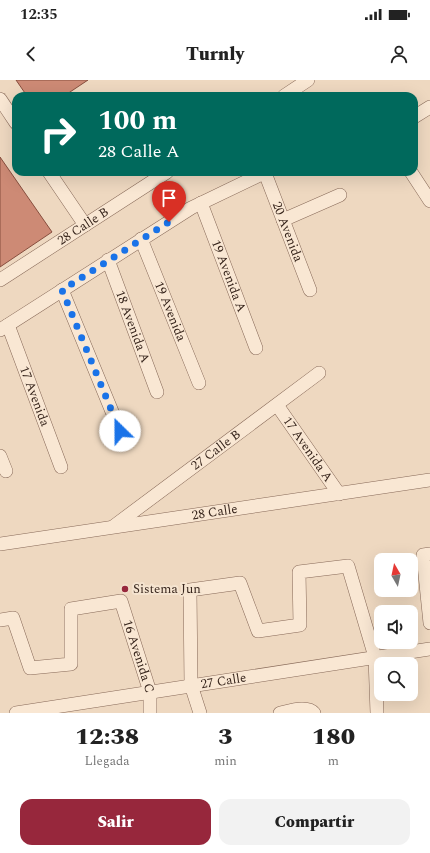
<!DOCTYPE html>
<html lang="es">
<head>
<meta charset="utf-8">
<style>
  :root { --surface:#fff; --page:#f2f2f2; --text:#222; --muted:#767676; --accent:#97273c }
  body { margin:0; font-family:Spectral,serif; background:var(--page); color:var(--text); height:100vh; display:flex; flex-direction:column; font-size:15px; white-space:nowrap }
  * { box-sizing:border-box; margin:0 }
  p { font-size:13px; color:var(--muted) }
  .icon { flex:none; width:22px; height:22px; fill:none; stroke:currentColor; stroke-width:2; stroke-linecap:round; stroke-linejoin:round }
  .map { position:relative; height:633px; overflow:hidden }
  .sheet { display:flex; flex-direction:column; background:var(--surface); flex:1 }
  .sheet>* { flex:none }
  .top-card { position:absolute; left:12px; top:12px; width:406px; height:84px; border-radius:12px; box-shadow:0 4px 16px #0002; background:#00695c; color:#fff; overflow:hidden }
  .needle { width:26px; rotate:351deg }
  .buttons { position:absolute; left:374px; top:473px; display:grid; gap:8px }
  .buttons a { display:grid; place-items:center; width:44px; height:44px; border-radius:8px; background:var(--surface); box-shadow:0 4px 16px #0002; font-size:20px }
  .pin { position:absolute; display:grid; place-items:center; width:34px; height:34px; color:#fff; margin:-41px -17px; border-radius:50% 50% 50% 0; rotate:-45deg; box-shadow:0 0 4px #0007 }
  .pin .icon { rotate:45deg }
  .me { position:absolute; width:44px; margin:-22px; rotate:337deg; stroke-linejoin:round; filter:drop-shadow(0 0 3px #0008) }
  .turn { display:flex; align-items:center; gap:14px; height:84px; padding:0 20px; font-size:18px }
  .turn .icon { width:52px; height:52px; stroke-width:2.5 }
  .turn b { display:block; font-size:28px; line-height:34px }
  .eta { display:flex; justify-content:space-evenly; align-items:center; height:68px; text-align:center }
  .eta b { font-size:24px; font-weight:800; line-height:28px }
  .action { display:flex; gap:8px; margin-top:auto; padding:8px 20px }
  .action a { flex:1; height:46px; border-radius:12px; background:var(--accent); color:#fff; font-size:16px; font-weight:800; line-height:46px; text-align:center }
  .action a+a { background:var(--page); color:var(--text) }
  .status { display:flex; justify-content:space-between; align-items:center; height:28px; padding:0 20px; background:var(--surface); direction:ltr }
  .status svg { height:11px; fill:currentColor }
  header { display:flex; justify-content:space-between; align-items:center; height:52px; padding:0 20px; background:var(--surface); font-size:18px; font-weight:800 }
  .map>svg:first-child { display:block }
</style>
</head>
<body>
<div class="status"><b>12:35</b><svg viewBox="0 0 49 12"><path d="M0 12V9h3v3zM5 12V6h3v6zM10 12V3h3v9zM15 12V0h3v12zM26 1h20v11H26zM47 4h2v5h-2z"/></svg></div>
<header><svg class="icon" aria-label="back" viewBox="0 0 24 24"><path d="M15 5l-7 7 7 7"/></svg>Turnly<svg class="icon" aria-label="person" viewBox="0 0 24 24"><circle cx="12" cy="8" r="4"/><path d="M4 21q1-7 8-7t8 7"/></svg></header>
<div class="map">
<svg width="430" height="633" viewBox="0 0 430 633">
  <rect width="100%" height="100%" fill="#eed8c0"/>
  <path fill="#cd8a75" stroke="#874e3e" d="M16 0H88L64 16H27Z
    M0 77 52 152 0 187Z"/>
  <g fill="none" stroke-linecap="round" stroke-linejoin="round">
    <g stroke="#876958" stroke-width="14">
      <g id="minor">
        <path d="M284 16 308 0"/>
        <path d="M0 19 16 43"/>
        <path d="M414 37 430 27"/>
        <path d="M49 92 85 145"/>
        <path d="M411 92 430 121"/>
        <path id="s1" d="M265 93 310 210"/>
        <path id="s2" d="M201 123 256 268"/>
        <path d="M283 140 340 115"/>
        <path id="s3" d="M141 159 199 303"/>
        <path id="s4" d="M108 180 157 312"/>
        <path id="s5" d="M0 200 167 92"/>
        <path d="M62 210 120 351"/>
        <path id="s6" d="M8 245 61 387"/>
        <path d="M0 250 191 128 266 92"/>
        <path id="s7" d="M277 325 339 414"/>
        <path d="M0 376 6 391"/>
        <path id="s8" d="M114 446 319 293"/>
        <path id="s9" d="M0 464 430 400"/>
        <path d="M430 474 423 475 430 543"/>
        <path id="s10" d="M0 540 13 538 30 588 71 584V529L121 521 150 612V633"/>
        <path id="s11" d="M16 633 430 569"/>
        <path d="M200 633 191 605 190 510 240 503 258 551 300 545 299 492 348 486 375 577 377 633"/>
        <path d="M280 633C290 631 307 625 314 633"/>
      </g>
    </g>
    <use href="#minor" stroke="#f9e7d3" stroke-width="13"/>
  </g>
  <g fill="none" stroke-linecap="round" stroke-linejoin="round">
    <path stroke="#1a73e8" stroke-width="7" stroke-dasharray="0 12.6" d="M120 351 62 210 169 142"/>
  </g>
  <circle fill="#97273c" stroke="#f5e4d0" stroke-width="1.5" cx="125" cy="509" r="4"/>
  <g text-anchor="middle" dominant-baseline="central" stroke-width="4" stroke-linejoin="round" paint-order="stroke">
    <g font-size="13" fill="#37251c" stroke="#f5e4d0">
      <text stroke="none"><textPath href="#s5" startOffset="99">28 Calle B</textPath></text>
      <text stroke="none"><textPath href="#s1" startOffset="63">20 Avenida</textPath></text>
      <text stroke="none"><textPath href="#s2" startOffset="78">19 Avenida A</textPath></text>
      <text stroke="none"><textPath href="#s3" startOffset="78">19 Avenida</textPath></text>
      <text stroke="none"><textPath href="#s4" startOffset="71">18 Avenida A</textPath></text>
      <text stroke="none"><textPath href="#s6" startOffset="76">17 Avenida</textPath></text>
      <text stroke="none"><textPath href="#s7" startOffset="54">17 Avenida A</textPath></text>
      <text stroke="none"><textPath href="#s8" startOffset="127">27 Calle B</textPath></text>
      <text stroke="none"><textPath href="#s9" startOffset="217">28 Calle</textPath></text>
      <text stroke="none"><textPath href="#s10" startOffset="271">16 Avenida C</textPath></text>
      <text stroke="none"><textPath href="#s11" startOffset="210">27 Calle</textPath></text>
    </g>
    <g font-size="13" fill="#37251c" stroke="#f5e4d0" text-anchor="start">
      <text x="133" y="509">Sistema Jun</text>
    </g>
  </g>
</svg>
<div class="buttons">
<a><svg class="needle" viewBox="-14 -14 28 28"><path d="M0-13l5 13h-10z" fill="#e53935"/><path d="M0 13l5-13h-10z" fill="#767676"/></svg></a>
<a><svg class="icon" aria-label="sound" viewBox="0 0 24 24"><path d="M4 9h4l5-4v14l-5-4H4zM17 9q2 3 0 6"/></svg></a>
<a><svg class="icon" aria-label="search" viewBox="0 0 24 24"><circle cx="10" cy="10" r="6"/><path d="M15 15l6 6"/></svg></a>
</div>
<div class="pin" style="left:169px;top:142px;background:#d93025"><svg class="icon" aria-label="arrive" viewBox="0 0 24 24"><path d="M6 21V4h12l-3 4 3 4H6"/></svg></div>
<svg class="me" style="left:120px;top:351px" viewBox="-20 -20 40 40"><circle r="19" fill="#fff"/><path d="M0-13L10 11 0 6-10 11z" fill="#1a73e8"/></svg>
<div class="top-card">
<div class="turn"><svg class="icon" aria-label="right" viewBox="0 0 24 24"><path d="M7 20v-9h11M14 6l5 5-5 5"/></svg><div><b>100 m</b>28 Calle A</div></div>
</div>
</div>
<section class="sheet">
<div class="eta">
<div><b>12:38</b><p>Llegada</p></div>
<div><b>3</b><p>min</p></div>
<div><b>180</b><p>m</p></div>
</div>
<div class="action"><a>Salir</a><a>Compartir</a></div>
</section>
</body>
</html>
